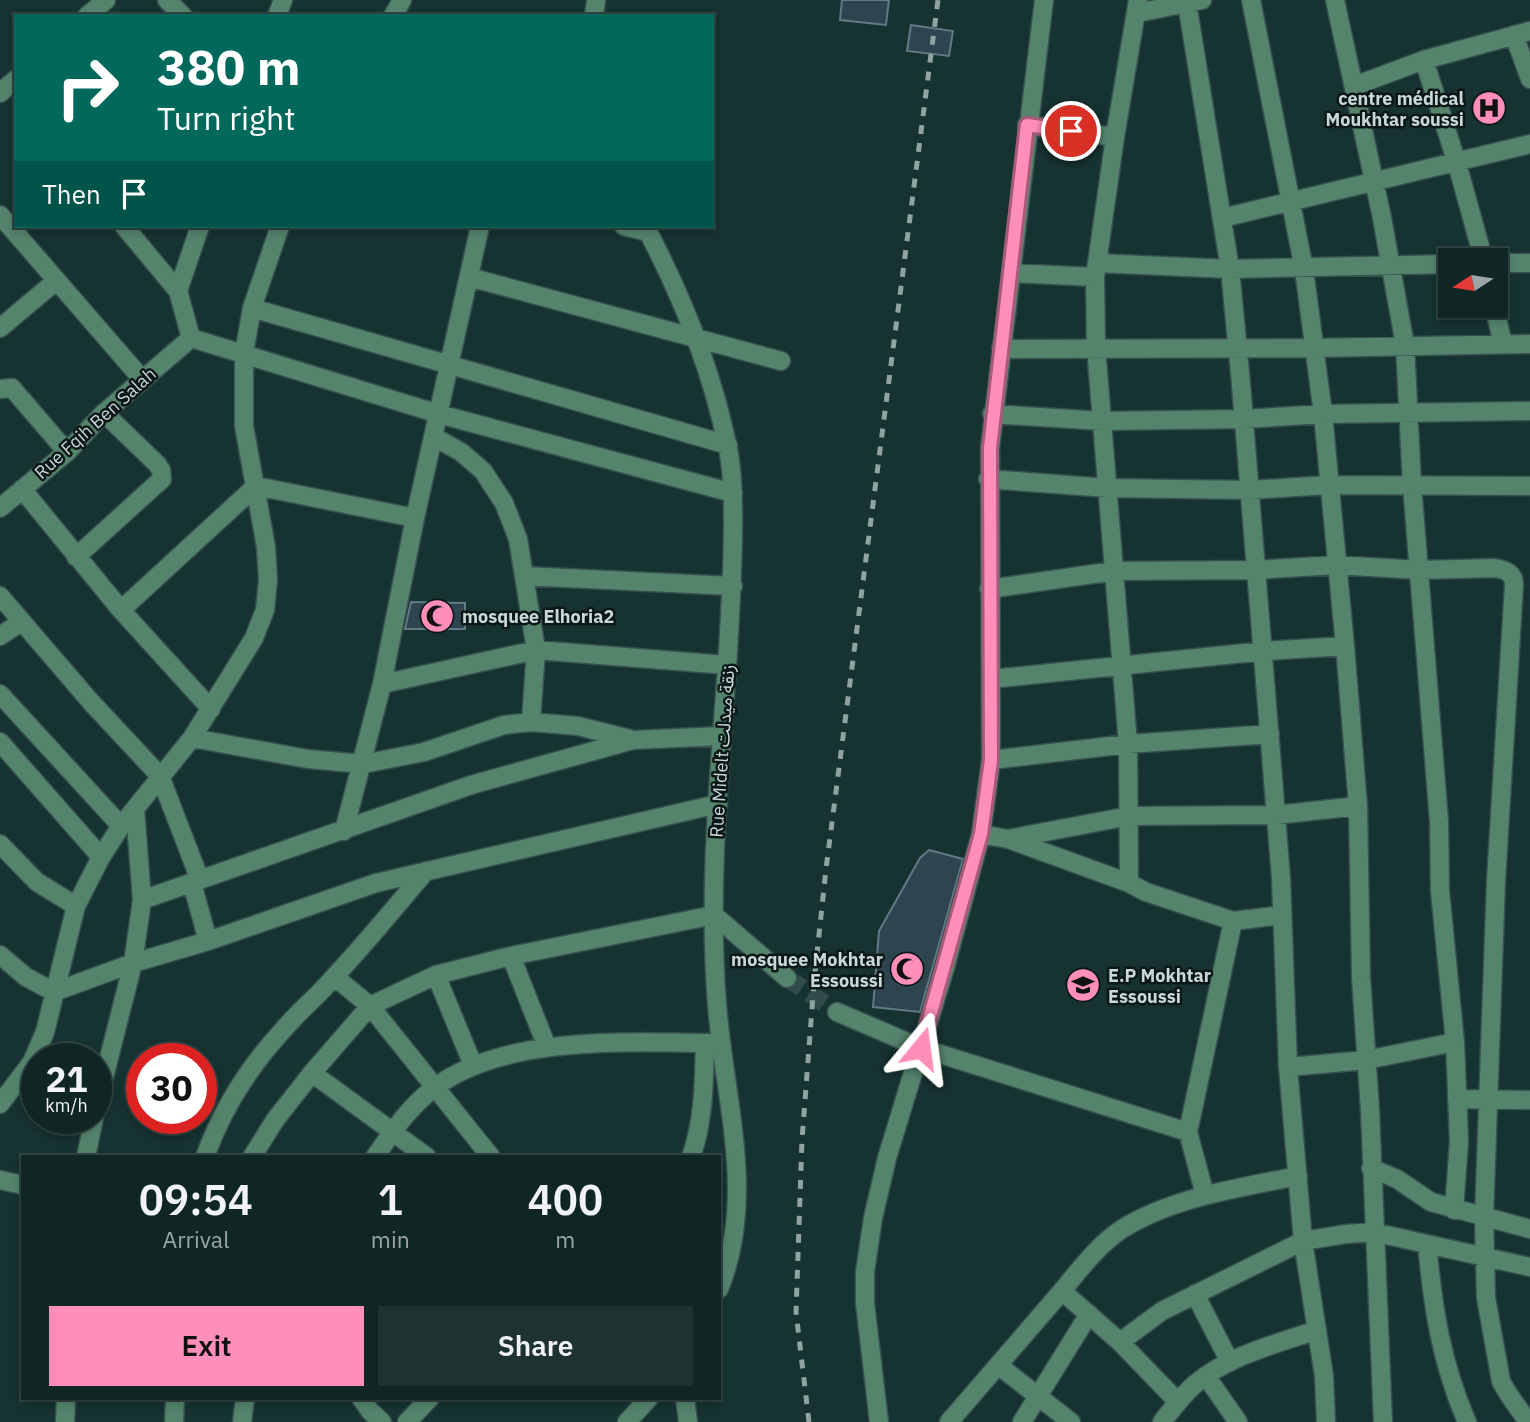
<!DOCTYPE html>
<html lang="en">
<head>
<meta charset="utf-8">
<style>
  :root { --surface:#102625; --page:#1e3232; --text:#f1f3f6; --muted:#9ca5a7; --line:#304342; --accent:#ff8eb9 }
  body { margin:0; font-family:"IBM Plex Sans","Noto Sans Arabic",sans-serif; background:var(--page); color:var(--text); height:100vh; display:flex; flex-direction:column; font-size:26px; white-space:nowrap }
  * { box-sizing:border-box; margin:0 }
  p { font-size:23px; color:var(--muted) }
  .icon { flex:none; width:38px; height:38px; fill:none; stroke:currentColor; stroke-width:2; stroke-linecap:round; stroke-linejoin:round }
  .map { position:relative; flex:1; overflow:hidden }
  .sheet { position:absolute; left:21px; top:1155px; width:700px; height:245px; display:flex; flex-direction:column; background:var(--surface); border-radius:0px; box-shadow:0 4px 10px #0003,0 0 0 2px var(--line) }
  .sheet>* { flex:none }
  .hud { position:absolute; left:14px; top:14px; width:700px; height:214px; border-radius:0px; box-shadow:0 4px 10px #0003,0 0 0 2px var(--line); background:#00695c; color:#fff; overflow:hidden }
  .needle { width:46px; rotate:258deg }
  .controls { position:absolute; left:1438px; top:248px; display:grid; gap:14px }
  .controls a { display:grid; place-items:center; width:70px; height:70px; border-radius:0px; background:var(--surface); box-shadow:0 4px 10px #0003,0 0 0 2px var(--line); font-size:35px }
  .speed { position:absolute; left:21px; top:1043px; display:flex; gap:14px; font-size:35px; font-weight:700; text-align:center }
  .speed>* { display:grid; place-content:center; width:91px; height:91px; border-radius:50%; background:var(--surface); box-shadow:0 4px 10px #0003,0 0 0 2px var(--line); line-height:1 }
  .speed small { font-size:18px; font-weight:400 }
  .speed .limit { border:10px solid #d22; background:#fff; color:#111 }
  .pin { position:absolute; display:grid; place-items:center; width:60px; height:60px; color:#fff; margin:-30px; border:4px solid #fff; border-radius:50%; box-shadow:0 2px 7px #0007 }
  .me { position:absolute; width:77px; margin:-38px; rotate:16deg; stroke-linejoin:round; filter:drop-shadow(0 0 5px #0008) }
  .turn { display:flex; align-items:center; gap:24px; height:147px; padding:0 28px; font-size:32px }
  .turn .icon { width:91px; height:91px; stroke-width:2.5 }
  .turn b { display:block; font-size:49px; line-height:60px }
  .then { display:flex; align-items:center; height:66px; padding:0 28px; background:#0003; gap:14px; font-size:26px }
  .eta { display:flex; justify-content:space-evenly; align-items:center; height:119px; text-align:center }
  .eta b { font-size:42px; font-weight:600; line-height:49px }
  .cta { display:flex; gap:14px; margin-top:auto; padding:14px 28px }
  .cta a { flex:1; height:80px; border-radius:0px; background:var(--accent); color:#111; font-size:28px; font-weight:600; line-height:80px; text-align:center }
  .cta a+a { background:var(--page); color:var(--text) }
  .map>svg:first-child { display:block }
</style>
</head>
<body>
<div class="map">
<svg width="1530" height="1422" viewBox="0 0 1530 1422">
  <rect width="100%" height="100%" fill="#163231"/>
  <path fill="#2e4550" stroke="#617a85" stroke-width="2" d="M842 0H889L886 25 840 20Z
    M911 25 953 31 949 56 907 51Z
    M411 602 465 603V629H405Z
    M929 850 963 859 920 1012 873 1007 879 931 920 858Z"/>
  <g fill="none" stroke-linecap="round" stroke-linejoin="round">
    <path stroke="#314b4a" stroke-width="18" stroke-dasharray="18 9" stroke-linecap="butt" d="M787 978 837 1012"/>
    <g stroke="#36504f" stroke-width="21">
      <path id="minor" d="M167 0 183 16
        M1138 0 1115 137 1095 277 1096 347 1128 744 1129 883 1146 892 1233 921 1282 915
        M1251 0 1304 269 1323 414 1345 646 1358 806 1361 977 1370 1110 1383 1422
        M1335 0 1382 218 1405 345 1412 485 1439 821 1440 891 1455 1042 1459 1141 1454 1210
        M1187 3 1230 269 1241 384 1281 878 1288 1067 1303 1241 1324 1376 1326 1422
        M1137 13 1202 0
        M87 16 106 0
        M277 16 283 0
        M393 16 402 0
        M594 16 596 0
        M1514 35 1530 79
        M1424 60 1456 160 1484 261
        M1354 86 1424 60 1530 31
        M0 93 16 79
        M1027 125 1115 137
        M0 215 142 379
        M1222 218 1530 144
        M124 226 178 291
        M624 226 648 232
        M645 226C681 294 711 368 727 444 733 470 733 499 733 525 733 573 730 619 727 667 719 778 708 892 717 1004 724 1099 757 1196 719 1289
        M1097 263 1230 269 1451 264
        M1496 263H1530
        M1012 273 1095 277
        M469 277 781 361
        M1494 306 1503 344
        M252 308 728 445
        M0 328 56 281
        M191 338 439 414 733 493
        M191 338 178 291 200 226
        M1001 349 1315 348 1530 344
        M0 389 12 388 67 452
        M992 414 1103 421 1244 419 1323 414 1530 411
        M434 437 461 452 483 471 504 503 518 539 536 650 531 722
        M988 479 1108 488 1250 490 1328 485 1530 486
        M22 489 121 610 211 709
        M0 508 67 452 104 413 191 338
        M76 557 162 479 161 470 157 464 104 413
        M524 576 733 586
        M989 589 1114 571 1255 570 1336 565 1420 570 1495 568C1506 570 1514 573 1514 585L1496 881 1484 1218 1486 1298 1501 1381C1508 1396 1519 1408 1528 1422
        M0 596 91 702 160 776 200 880
        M121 610 256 486 415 518
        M0 636 21 622
        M991 679 1264 651 1345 646
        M382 684 536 650 727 665
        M0 694 121 826
        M192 738 308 759 363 764 424 752 504 725 531 722 578 726 630 739
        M0 742 101 857
        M991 760 1128 744 1270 734
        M344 831 382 684 415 518 480 226
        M981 834 1008 839 1129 816 1276 815 1358 806
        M1011 840 1129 883
        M0 844 37 882 76 906
        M192 883 208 941
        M142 900 471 785 633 740 722 736
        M0 955 26 977 54 992 133 963 208 941 376 883 718 804
        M511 956 547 1047
        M436 975 473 1065
        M335 977 370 1006 491 1157
        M837 1012 921 1048 1188 1132
        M1288 1067 1366 1060 1455 1042
        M312 1073 427 1157
        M1457 1099 1530 1100
        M0 1104 32 1062 45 1032 76 906 101 857 121 826 192 738 254 638 265 610 268 580 266 547 244 426V353L252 308 280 226
        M96 1109 133 963 142 900 135 809
        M86 1157 94 1118
        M205 1157C222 1109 249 1067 283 1030 299 1011 319 995 335 976 367 942 396 906 426 871
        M252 1157 275 1120 312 1073 370 1006 436 975 511 956 714 915 787 978
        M375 1157C392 1132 410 1106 434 1088 507 1033 634 1043 721 1043
        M691 1157C704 1120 704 1082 705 1043
        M1371 1168 1397 1179 1431 1202 1530 1229
        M0 1180 23 1185
        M1205 1195 1188 1132 1233 921
        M1427 1244C1433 1308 1441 1362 1467 1422
        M1062 1291C1080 1269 1098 1245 1122 1229 1174 1197 1239 1188 1298 1176
        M1195 1294 1230 1362
        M1120 1342 1162 1311 1303 1241 1346 1234 1373 1232 1530 1267
        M998 1365 1071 1422
        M1206 1376 1238 1422
        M361 1398 370 1411 382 1422
        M685 1398 688 1422
        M65 1422 66 1398
        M174 1422 175 1398
        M242 1422 245 1398
        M407 1422 430 1398
        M627 1422 649 1398
        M879 1422 865 1303V1272L873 1218 887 1158 945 968 981 834 991 760 990 448 1044 0
        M949 1422 1062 1291 1120 1342 1178 1402
        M1022 1422 1089 1314
        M1162 1422C1172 1409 1182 1396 1194 1385 1227 1356 1276 1344 1317 1330"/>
    </g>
    <use href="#minor" stroke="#55846d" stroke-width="18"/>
    <path stroke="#8fa3a2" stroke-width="5" stroke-dasharray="9 9" stroke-linecap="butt" d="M809 1422 796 1312 802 1140 814 982 826 869 938 0"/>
  </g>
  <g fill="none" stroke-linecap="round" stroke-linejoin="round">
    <g stroke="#a65c78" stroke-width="18">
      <path id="route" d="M921 1048 981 834 991 760 990 448 1027 125 1071 131"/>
    </g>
    <use href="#route" stroke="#ff8eb9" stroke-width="12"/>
  </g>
  <defs>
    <g id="hospital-disc" transform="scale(1.75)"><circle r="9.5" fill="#ff8eb9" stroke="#0b1717"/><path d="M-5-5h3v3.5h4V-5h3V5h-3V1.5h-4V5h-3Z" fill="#111"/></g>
    <g id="mosque-disc" transform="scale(1.75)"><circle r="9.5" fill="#ff8eb9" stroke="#0b1717"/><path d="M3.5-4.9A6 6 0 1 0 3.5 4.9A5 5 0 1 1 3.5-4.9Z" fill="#111"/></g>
    <g id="school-disc" transform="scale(1.75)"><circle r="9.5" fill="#ff8eb9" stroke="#0b1717"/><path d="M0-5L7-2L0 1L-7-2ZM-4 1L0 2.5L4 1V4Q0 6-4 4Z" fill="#111"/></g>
  </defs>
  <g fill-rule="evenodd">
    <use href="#hospital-disc" x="1489" y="108"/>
    <use href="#mosque-disc" x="437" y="616"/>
    <use href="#mosque-disc" x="907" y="969"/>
    <use href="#school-disc" x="1083" y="985"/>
  </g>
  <g text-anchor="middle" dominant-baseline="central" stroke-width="5" stroke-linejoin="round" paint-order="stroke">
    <g font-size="18" font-weight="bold" fill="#c8d8d7" stroke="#0b1717" text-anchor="end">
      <text x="1464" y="98">centre médical<tspan x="1464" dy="21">Moukhtar soussi</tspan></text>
      <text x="462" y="616" text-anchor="start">mosquee Elhoria2</text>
      <text x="883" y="959">mosquee Mokhtar<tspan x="883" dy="21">Essoussi</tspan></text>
      <text x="1108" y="975" text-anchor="start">E.P Mokhtar<tspan x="1108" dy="21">Essoussi</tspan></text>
    </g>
    <g font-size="18" fill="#c8d8d7" stroke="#0b1717">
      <text transform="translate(95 423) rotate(-42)">Rue Fqih Ben Salah</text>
      <text transform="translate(722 751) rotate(-86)">Rue Midelt زنقة ميدلت</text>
    </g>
  </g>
</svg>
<div class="controls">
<a><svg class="needle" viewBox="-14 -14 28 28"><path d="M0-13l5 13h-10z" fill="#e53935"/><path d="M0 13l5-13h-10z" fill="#9ca5a7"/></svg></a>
</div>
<div class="speed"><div>21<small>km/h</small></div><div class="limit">30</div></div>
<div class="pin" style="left:1071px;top:131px;background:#d93025"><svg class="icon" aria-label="arrive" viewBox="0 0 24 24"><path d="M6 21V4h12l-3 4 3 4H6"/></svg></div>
<svg class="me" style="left:921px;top:1048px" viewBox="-20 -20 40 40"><path d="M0-17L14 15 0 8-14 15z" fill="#ff8eb9" stroke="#fff" stroke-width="4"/></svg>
<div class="hud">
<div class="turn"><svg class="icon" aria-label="right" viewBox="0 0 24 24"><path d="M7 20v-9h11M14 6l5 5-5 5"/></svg><div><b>380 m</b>Turn right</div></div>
<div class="then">Then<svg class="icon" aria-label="arrive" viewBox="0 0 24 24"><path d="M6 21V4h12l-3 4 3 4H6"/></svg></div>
</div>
<section class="sheet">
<div class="eta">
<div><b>09:54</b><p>Arrival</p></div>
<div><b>1</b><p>min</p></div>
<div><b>400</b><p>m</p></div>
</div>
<div class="cta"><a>Exit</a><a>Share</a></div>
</section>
</div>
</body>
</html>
